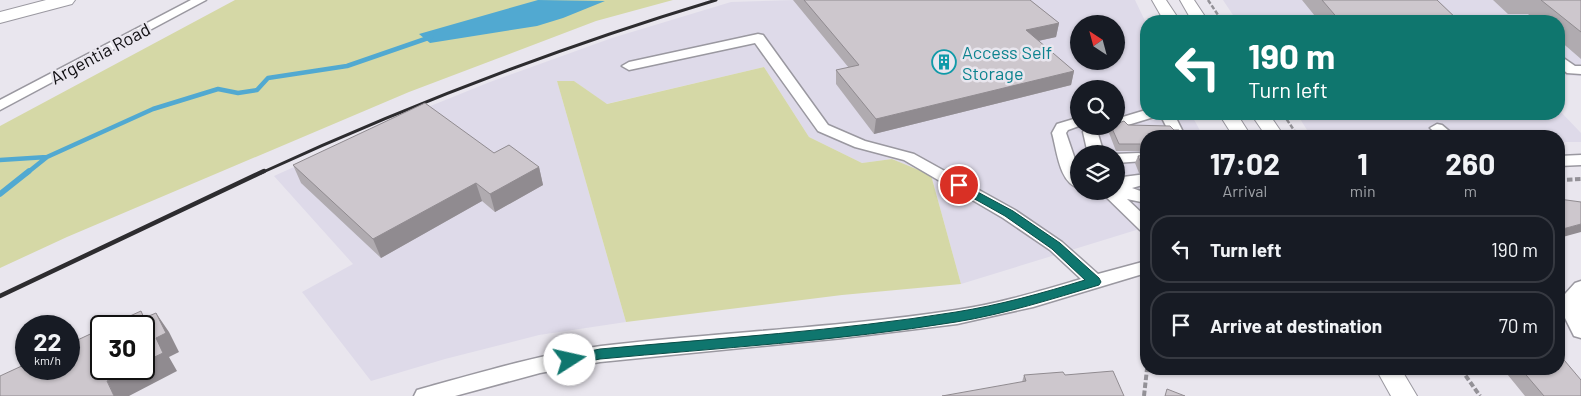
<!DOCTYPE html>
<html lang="en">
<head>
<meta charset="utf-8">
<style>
  :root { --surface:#171b24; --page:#20242c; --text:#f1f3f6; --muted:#9ea1a6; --line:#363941 }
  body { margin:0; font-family:Barlow,sans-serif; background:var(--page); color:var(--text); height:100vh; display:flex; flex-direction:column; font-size:19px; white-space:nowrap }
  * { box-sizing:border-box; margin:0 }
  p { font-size:16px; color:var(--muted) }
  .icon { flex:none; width:28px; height:28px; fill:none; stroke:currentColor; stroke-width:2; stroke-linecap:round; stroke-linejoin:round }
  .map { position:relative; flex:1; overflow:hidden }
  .drawer { position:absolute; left:1140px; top:130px; width:425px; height:245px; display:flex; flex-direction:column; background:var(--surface); border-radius:20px; box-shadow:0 1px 4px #0004 }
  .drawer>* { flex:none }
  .top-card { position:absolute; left:1140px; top:15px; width:425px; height:105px; border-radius:20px; box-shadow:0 1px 4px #0004; background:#0f766e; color:#fff; overflow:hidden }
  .needle { width:32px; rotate:324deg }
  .tools { position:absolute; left:1070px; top:15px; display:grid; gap:10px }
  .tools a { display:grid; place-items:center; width:55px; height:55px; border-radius:50%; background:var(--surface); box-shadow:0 1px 4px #0004; font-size:25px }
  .speed { position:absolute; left:15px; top:315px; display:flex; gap:10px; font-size:25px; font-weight:700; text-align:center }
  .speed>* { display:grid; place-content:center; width:65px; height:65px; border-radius:50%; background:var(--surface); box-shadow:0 1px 4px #0004; line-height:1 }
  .speed small { font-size:12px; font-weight:400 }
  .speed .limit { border:2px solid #111; border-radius:8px; background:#fff; color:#111 }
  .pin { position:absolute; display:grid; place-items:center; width:42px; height:42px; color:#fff; margin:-21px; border:2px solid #fff; border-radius:50%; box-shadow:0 1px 5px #0007 }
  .me { position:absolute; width:55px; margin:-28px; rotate:80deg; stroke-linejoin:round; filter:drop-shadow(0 0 4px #0008) }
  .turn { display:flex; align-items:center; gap:18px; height:105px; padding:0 25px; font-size:22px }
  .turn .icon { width:65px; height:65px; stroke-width:2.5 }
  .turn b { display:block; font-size:35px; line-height:42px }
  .eta { display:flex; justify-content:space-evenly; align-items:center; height:85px; text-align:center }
  .eta b { font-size:30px; font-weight:700; line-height:35px }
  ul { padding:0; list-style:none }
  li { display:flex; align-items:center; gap:15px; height:68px; margin:0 10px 8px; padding:0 15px; border:2px solid var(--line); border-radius:20px }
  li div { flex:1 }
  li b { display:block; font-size:19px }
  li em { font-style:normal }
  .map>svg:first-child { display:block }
</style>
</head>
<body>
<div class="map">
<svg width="1581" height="396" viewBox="0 0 1581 396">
  <rect width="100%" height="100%" fill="#e9e6ee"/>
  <path fill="#dedae9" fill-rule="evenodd" d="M795 0H1135L1146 23V114H1191L1203 136H1146V227L961 284 931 175 892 159 862 163 809 137 764 67 606 104 574 81H557L626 322 539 335 445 359 371 381 302 292 353 264 274 176 418 111 490 82 612 38 731 2ZM1079 24H1116V61H1079ZM1079 89H1116V126H1079ZM1079 154H1116V191H1079Z
    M1223 0H1581V76L1559 75V21H1237Z
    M1559 110 1581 133V142H1559V136H1319L1307 130 1297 114H1559Z"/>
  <path fill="#d5d8a6" d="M235 0H673L596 21 409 92 67 237 0 268V126Z
    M764 67 809 137 862 163 892 159 931 175 961 284 842 295 626 322 557 81H574L607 104Z"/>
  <path fill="#51a9d1" d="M538 0 605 1 563 18 537 26 430 43 419 34Z"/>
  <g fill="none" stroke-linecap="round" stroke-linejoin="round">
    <path stroke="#51a9d1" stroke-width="4.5" d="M0 160 47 157
      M27 173 47 157 153 109 218 89 238 93 257 90 268 78 347 66 431 37"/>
    <path stroke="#51a9d1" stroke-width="5.5" d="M0 194 29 171"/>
    <g stroke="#9a98a0" stroke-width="3">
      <path id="minor" d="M191 0H206L0 110V100Z
        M758 34 763 35 828 125 865 141 914 154 1015 210 1062 242 1098 274 1146 261V273L1033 307 957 324 843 338 600 362 540 373 455 396H414L417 390 424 388C482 372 541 354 601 346 719 332 838 328 956 310 998 304 1040 291 1081 279L1050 250 1003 218 904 160 855 147 818 131 755 43 629 70 622 66 629 62Z
        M1559 55 1575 66H1581V74L1567 73 1559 66Z
        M1146 110V114H1156L1154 117 1098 134 1104 154H1088L1083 132C1090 123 1106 126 1116 126V119Z
        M1160 114H1174L1185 136H1171Z
        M1077 118 1079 126 1068 130 1066 133 1079 171V188C1059 183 1057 150 1052 133L1057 124Z
        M1437 124 1442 125 1455 136H1439L1430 128Z
        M1139 153 1144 155 1146 157 1144 161 1116 163V154H1114Z
        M1581 155V165L1559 166V156Z
        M1146 174V184L1132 188 1146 193V203L1127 199 1146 217V232L1140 230 1100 191H1116V186L1123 177Z
        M1581 281V338L1574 336 1565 318V294L1575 283Z"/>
    </g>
    <g stroke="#9a98a0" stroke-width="2">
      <path id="major" d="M1152 0H1166L1180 21H1164Z
        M1180 0H1194L1208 21H1192Z
        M1219 114H1237L1251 136H1233Z
        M1251 114H1269L1284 136H1266Z
        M1376 369H1401L1417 396H1391Z"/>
    </g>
    <g stroke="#9a98a0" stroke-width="2">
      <path id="highway" d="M46 0H75L72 4 0 23V12Z"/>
    </g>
    <path stroke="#939197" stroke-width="2.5" stroke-dasharray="4.5 2" stroke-linecap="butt" d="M1208 0 1222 21
      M1283 114 1298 136"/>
    <path stroke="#939197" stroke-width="4" stroke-dasharray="5.5 2.5" stroke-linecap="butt" d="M1559 180 1581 179
      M1461 369 1480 396
      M1144 396 1147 369"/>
    <use href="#minor" fill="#fff" fill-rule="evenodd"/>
    <use href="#major" fill="#fff" fill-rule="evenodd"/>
    <use href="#highway" fill="#fff" fill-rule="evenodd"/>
    <path stroke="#2d2c2f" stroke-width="3" d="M261 173C409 105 560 47 716 0"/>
    <path stroke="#2d2c2f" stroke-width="4.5" d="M0 296 264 171"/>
  </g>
  <path fill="#b0abb0" d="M793 0H1030L1059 23 1056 37 1038 41 1074 71 1071 85 874 134 836 84V70L849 68Z
    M1302 0H1437L1459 21H1319Z
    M1493 0H1581V59L1559 40V21H1536L1528 14H1508Z
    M1418 114H1432L1426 116Z
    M1128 125 1174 130 1146 136V155L1139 151H1116L1109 133 1111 126Z
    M494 153 539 167 543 185 495 212 482 201 381 258 301 183 293 165Z
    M1146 155V173H1139L1135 163 1138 156Z
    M1503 369H1559L1581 396H1525Z
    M1024 375H1065L1022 382Z"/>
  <path fill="#908b90" d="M1059 23 1056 37 1024 44 1026 30Z
    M1074 71 1071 85 874 134 876 119Z
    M539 167 543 185 495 212 490 194Z
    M476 183 482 201 381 258 373 239Z
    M1581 224V232L1559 238V230Z
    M156 313 169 332 179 352 169 357 177 371 129 396H114L107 381 131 369H144V362L156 338Z"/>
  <path fill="#cdc7cd" stroke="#908b90" d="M804 0H1030L1059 23 1026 30 1074 71 876 119 836 70 859 65Z
    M1322 0H1437L1459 21H1340Z
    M1541 0H1581V32Z
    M425 103 494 153 509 145 539 167 490 194 476 183 373 239 293 165Z
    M1124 121 1128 125 1170 126 1174 130H1179L1182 136H1146V146L1141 144H1119L1111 126H1116V124Z
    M1146 155V165H1142L1138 156Z
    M1559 199 1581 202V224L1559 230Z
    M141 311 144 318 156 313 166 333 156 338 163 353 144 362V326H108Z
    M101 329V369H131L107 381 114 396H0V376L26 364V369H69V344Z
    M1559 354 1581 380V396H1544L1521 369H1559Z
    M1113 371 1124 396H942L1026 381 1024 375 1063 372 1065 375Z
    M1167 389 1185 396H1165Z"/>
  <path fill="#0f766e" stroke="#0a4d48" d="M959 182 1013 211 1060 243 1099 278 1101 282 1099 285C1052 299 1005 314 956 322 838 341 719 348 600 359L570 365 566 363 563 360 566 356 600 349C719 338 839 331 956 312 1000 305 1043 293 1085 280L1052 249 1005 216 955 188V183Z"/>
  <defs>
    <g id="building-ring" transform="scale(1.25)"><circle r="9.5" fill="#e9e6ee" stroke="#0f9aa8" stroke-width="1.5"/><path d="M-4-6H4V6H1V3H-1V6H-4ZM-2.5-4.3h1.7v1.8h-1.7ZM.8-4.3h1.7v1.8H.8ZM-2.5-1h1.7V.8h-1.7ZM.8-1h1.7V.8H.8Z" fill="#0f9aa8"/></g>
  </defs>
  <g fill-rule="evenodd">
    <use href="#building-ring" x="944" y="62"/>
  </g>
  <g text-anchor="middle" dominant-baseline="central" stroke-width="5" stroke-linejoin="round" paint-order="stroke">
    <g font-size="18" fill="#0d838f" stroke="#e9e6ee" text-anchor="start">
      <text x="962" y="52">Access Self<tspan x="962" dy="21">Storage</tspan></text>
    </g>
    <g font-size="18" fill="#0e0d10" stroke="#e9e6ee">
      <text transform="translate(100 53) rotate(-28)">Argentia Road</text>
    </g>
  </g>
</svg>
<div class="tools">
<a><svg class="needle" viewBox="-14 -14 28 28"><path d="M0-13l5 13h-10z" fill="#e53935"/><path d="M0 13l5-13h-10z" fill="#9ea1a6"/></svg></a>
<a><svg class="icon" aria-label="search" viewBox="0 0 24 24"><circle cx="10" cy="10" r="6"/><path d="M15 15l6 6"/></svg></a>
<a><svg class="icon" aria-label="layers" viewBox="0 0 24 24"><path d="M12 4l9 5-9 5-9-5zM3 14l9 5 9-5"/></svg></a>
</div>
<div class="speed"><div>22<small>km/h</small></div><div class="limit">30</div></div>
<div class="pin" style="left:959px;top:185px;background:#d93025"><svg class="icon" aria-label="arrive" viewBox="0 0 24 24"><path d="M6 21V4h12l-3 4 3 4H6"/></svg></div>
<svg class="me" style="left:570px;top:360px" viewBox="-20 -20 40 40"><circle r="19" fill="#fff"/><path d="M0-13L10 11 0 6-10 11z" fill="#0f766e"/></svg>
<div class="top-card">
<div class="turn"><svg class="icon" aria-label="left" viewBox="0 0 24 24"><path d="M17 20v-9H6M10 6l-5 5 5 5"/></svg><div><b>190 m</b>Turn left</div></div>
</div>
<section class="drawer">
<div class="eta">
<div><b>17:02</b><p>Arrival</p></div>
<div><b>1</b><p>min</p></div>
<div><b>260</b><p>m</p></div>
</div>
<ul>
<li><svg class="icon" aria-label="left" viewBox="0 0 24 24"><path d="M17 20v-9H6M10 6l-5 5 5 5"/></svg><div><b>Turn left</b></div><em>190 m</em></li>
<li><svg class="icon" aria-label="arrive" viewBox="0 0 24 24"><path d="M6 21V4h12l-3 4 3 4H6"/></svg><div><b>Arrive at destination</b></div><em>70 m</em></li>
</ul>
</section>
</div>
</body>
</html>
